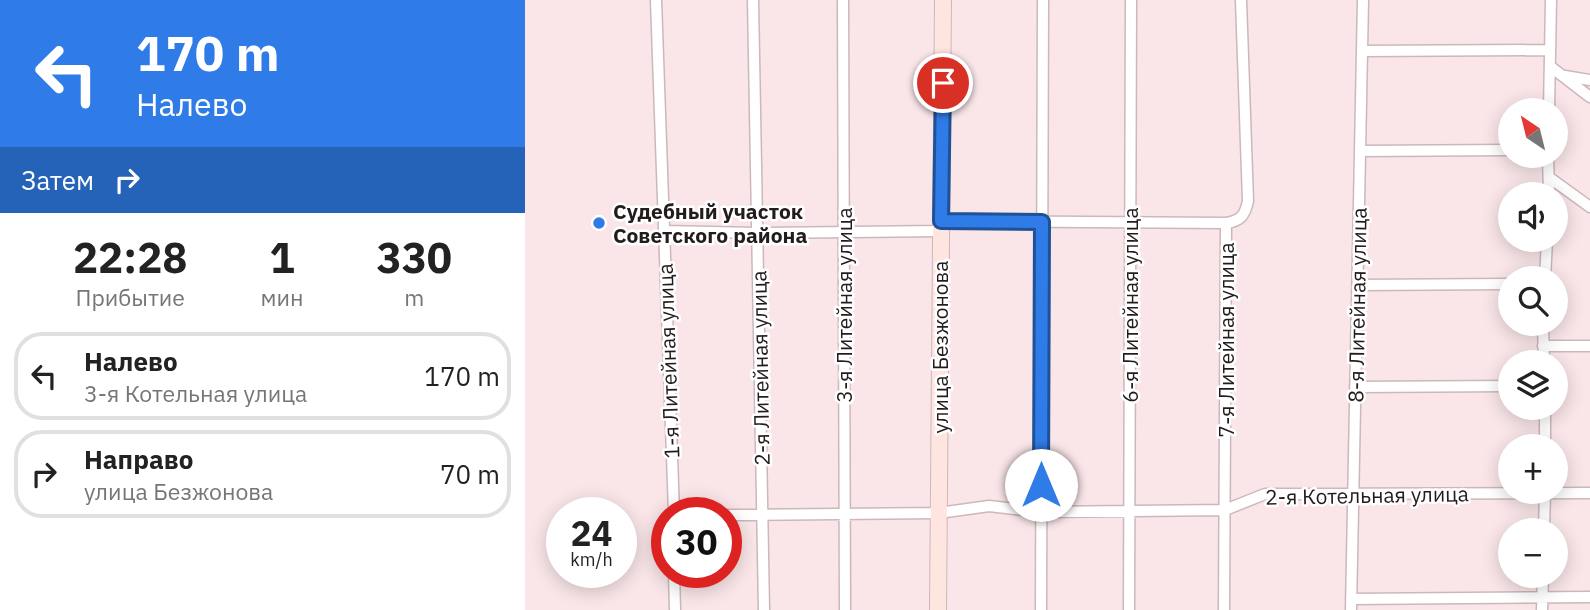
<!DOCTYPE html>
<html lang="ru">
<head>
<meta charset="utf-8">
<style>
  :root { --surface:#fff; --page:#f6f6f6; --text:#222; --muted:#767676; --line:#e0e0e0 }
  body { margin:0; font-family:"IBM Plex Sans",sans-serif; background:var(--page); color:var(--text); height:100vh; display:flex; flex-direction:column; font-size:26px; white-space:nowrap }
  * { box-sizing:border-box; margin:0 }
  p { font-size:23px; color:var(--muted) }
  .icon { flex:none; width:38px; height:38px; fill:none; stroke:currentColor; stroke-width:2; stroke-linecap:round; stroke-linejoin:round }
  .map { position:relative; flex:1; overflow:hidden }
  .sheet { display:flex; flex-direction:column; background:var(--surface); width:525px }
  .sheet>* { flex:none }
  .top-card { background:#2f7ce8; color:#fff; overflow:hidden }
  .needle { width:46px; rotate:325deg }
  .fabs { position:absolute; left:973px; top:98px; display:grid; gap:14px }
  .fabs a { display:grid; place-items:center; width:70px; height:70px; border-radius:50%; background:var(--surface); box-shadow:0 4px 18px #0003; font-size:35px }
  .speed { position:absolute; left:21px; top:497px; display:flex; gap:14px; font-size:35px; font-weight:700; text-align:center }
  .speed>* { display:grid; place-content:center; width:91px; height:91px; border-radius:50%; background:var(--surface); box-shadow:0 4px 18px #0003; line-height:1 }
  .speed small { font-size:18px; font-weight:400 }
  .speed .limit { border:10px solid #d22; background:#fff; color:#111 }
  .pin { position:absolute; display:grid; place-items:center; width:60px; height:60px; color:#fff; margin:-30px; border:4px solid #fff; border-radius:50%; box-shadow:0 2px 7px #0007 }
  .me { position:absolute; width:77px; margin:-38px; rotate:0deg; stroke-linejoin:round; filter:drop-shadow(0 0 5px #0008) }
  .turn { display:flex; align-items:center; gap:24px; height:147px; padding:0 21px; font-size:32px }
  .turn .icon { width:91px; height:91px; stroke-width:2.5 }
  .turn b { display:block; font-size:49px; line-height:60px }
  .then { display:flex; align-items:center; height:66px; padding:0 21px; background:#0003; gap:14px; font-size:26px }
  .eta { display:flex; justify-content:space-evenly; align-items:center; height:119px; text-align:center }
  .eta b { font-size:42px; font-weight:800; line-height:49px }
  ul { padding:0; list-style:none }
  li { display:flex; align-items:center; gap:21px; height:88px; margin:0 14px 10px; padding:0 7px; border:4px solid var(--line); border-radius:28px }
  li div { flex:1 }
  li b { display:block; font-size:26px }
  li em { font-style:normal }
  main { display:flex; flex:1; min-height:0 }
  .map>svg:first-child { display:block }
</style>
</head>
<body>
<main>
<section class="sheet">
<div class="top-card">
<div class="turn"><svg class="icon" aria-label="left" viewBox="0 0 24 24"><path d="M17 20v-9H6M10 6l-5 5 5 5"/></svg><div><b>170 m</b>Налево</div></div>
<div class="then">Затем<svg class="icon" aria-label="right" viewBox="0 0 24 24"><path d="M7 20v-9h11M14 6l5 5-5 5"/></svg></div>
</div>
<div class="eta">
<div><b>22:28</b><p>Прибытие</p></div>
<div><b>1</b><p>мин</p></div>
<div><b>330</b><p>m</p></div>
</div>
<ul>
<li><svg class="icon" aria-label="left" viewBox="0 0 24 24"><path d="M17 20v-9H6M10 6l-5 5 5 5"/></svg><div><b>Налево</b><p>3-я Котельная улица</p></div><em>170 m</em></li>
<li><svg class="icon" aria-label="right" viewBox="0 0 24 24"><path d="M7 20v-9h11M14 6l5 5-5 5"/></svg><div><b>Направо</b><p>улица Безжонова</p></div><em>70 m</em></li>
</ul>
</section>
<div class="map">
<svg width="1065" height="610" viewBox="0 0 1065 610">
  <rect width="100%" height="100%" fill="#fae6e9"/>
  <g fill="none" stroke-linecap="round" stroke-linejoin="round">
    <g stroke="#ccb8bb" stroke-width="13">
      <path id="street" d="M131 0 149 513
        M228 0 239 610
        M318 0 320 610
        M838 51 1024 50
        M1026 67 1065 97
        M1040 76 1065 80
        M1024 110 1026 0
        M835 151 985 150
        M1023 156 1024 194
        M1025 178 1065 207
        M416 221 701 223
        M139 231 232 233 416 231
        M1020 278 1022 240
        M833 285 985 284
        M1018 324 1019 362
        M1018 346H1065
        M830 387 985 386
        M1020 446V408
        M201 515 414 513 464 506 516 512 700 510 740 494 1065 493
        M1019 530 1020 492
        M149 572 150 610
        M826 599 1065 597
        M516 610 518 0
        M604 610 606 0
        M699 610 701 223C716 221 720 215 723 201L716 0
        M826 610 838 0
        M1017 610 1018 576"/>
    </g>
    <g stroke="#ccb8bb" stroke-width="18">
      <path id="secondary" d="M413 610 418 0"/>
    </g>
    <use href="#street" stroke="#fff" stroke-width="10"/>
    <use href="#secondary" stroke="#ffe5e0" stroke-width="16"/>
  </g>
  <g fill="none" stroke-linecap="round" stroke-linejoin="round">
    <g stroke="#1f5197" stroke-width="18">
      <path id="route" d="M418 83 416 221 517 222 516 485"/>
    </g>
    <use href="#route" stroke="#2f7ce8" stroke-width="12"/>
  </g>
  <circle fill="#2f7ce8" stroke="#fff" stroke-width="2.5" cx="74" cy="223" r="7"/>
  <g text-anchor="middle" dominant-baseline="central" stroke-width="5" stroke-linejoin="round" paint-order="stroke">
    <g font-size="21" font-weight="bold" fill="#231c1d" stroke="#fff" text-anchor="start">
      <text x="88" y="211">Судебный участок<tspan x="88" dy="24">Советского района</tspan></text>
    </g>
    <g font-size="21" fill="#231c1d" stroke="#fff">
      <text transform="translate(319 305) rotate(-90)">3-я Литейная улица</text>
      <text transform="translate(605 305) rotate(-90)">6-я Литейная улица</text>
      <text transform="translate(832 305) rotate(-89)">8-я Литейная улица</text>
      <text transform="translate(701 340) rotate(-90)">7-я Литейная улица</text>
      <text transform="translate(415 347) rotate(-90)">улица Безжонова</text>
      <text transform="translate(143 361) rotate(-92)">1-я Литейная улица</text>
      <text transform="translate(235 368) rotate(-91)">2-я Литейная улица</text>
      <text transform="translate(842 495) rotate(-1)">2-я Котельная улица</text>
    </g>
  </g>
</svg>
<div class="fabs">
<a><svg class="needle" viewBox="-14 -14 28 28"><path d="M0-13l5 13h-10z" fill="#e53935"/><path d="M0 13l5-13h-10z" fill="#767676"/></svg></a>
<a><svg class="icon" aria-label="sound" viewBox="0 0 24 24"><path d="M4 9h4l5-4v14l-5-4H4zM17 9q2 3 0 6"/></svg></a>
<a><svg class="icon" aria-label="search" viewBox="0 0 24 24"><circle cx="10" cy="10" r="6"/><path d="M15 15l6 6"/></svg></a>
<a><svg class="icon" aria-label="layers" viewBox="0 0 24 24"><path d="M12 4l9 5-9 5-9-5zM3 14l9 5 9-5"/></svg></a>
<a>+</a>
<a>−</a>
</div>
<div class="speed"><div>24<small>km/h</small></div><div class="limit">30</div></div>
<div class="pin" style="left:418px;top:83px;background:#d93025"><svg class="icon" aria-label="arrive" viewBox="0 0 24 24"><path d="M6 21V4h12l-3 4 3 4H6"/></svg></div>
<svg class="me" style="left:516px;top:485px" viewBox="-20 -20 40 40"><circle r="19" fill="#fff"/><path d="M0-13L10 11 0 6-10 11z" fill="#2f7ce8"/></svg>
</div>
</main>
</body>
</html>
